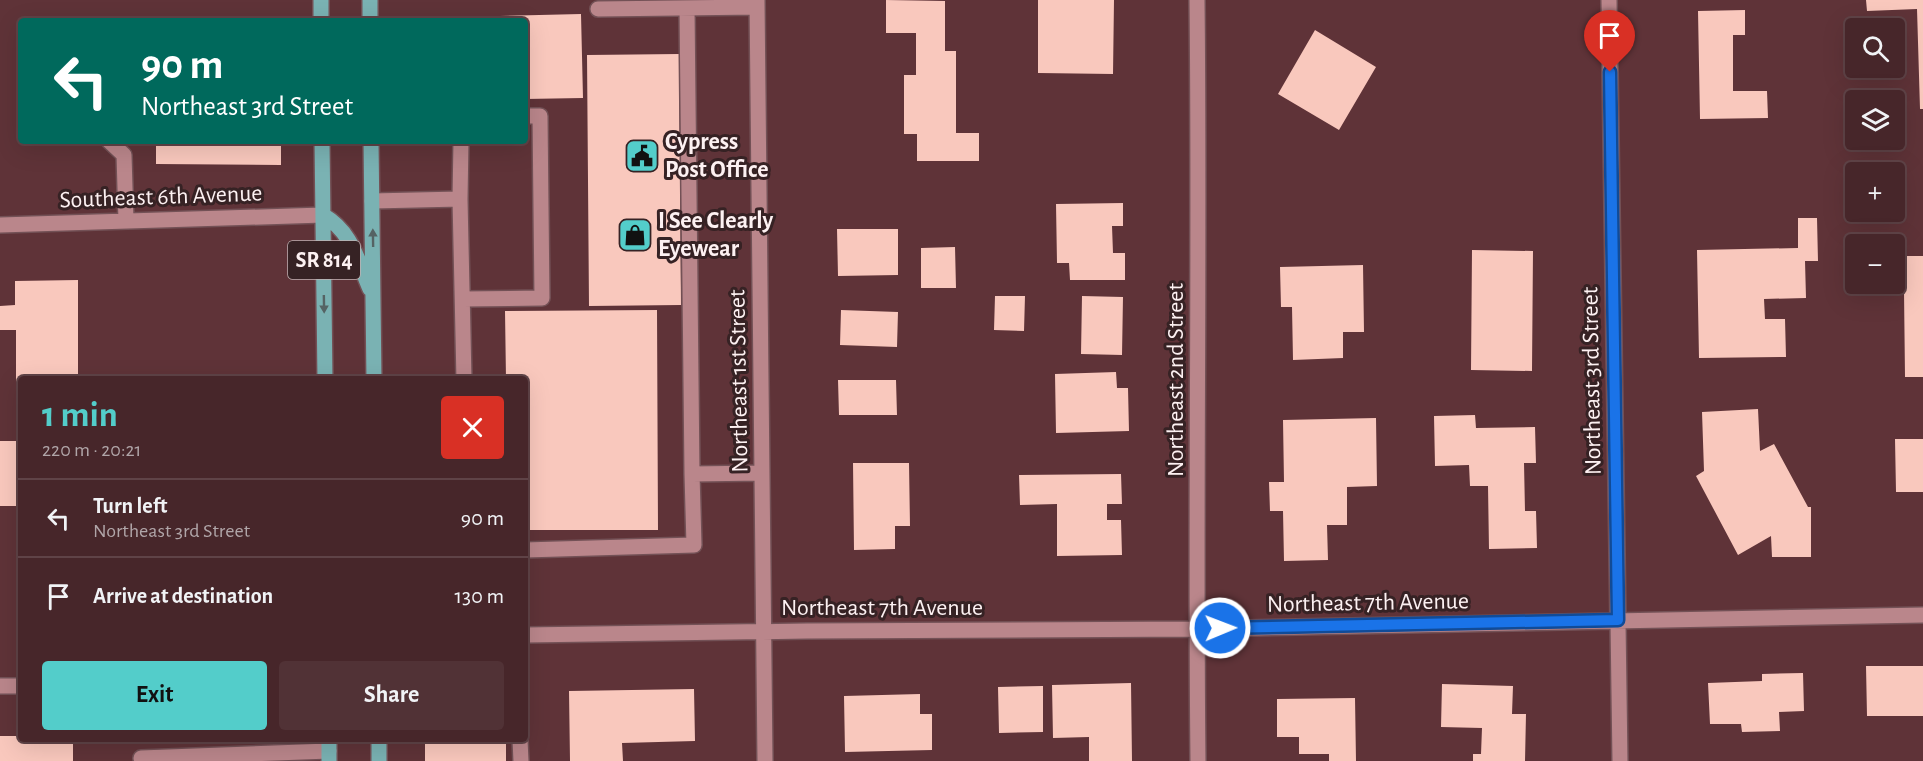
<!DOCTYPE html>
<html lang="en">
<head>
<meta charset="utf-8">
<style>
  :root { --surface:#47262a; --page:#513236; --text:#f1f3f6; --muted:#b0a5a8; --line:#5f4347; --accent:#53cdca }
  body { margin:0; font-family:"Alegreya Sans",sans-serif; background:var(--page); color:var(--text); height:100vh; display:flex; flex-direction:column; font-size:22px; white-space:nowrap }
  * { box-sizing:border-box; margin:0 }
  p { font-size:20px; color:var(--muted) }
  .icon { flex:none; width:33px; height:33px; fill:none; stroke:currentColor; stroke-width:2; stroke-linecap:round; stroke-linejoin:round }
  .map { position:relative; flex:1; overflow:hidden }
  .panel { position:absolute; left:18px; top:376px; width:510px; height:366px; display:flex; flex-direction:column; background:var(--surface); border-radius:6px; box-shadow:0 6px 24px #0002,0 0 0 2px var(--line) }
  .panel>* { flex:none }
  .top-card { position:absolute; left:18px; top:18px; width:510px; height:126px; border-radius:6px; box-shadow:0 6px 24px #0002,0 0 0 2px var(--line); background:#00695c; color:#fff; overflow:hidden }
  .fabs { position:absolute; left:1845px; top:18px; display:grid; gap:12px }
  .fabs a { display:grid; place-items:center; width:60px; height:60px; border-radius:6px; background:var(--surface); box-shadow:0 6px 24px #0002,0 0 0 2px var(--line); font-size:30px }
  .pin { position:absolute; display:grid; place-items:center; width:51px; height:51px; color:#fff; margin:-62px -26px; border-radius:50% 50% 50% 0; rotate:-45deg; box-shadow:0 0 6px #0007 }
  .pin .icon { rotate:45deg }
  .me { position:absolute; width:66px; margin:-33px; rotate:89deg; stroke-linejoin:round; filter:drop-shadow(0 0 4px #0008) }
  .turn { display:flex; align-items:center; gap:21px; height:126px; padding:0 24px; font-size:27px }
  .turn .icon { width:78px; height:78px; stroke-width:2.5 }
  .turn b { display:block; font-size:42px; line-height:51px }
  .round { display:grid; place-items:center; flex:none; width:63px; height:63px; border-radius:6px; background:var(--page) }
  .overview { display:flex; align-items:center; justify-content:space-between; height:102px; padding:0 24px }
  h1 { font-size:36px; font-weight:700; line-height:45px; color:var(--accent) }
  .primary-button { display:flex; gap:12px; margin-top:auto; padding:12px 24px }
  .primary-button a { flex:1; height:69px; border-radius:6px; background:var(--accent); color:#111; font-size:24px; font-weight:700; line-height:69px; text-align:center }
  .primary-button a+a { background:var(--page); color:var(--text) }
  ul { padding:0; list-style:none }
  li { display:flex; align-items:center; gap:18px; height:78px; padding:0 24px; border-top:2px solid var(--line) }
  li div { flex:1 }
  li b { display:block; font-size:22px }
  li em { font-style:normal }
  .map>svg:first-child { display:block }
</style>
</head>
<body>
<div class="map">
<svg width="1923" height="761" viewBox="0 0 1923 761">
  <rect width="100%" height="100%" fill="#5f3338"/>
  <path fill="#f9c8bd" d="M886 0 945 1V51H956V133H979V161H917V134H904V75H916V33H886Z
    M1038 0H1114L1113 74 1038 73Z
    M1866 0H1923V109H1920L1917 9 1867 11Z
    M1745 10V35H1733V91H1767L1768 118 1700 119 1698 11Z
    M581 14 583 98 525 99V21H423V18Z
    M1315 30 1376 67 1339 130 1278 94Z
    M679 54 681 305 589 306 587 55Z
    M156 141H281V165L156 164Z
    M1123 203V226H1112L1113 253H1125V280H1070L1069 263H1057L1056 204Z
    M1798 218H1817L1818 261H1805L1806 298 1764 299 1765 319H1785L1786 357 1699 358 1697 250 1798 248Z
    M837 229H898V275L838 276Z
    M955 247 956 288H921V248Z
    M1472 250 1533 251 1532 371 1471 370Z
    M1894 256H1923V377H1905L1904 291 1855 292 1854 284H1894Z
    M1363 265 1364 332H1343V358L1293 360 1292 307H1281L1280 267Z
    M78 280V380H21V490H19V506H0V441H16V330H0V306L15 305V281Z
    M995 296H1025L1024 331 994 330Z
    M1082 296 1123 297 1122 355 1081 354Z
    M657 310 658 530H525V380H506L505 311Z
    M841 310 898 312 897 347 840 345Z
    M1116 372 1117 388H1128L1129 431 1056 433 1055 374Z
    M838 380H896L897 415H839Z
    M1758 409 1760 451 1774 444 1808 507H1811V557H1772L1771 536 1738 555 1696 476 1704 471 1702 412Z
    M1475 415 1476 428 1535 427 1536 463H1524L1525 511H1536L1537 548 1489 549 1488 486H1470L1469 465 1435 466 1434 416Z
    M1376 418 1377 486 1347 487V525H1327L1328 560 1284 561 1283 511H1270L1269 482H1284L1283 420Z
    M1895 439H1923V492H1896Z
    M853 463H909L910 526H895V549L854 550Z
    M1121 474 1122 504H1107V520H1121L1122 555 1057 556V504L1020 505 1019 475Z
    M1866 666H1923V716H1867Z
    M1803 673 1804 711 1779 712 1780 731 1742 732 1741 724H1710L1708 683 1762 681V674Z
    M1131 683 1132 761H1089V737L1053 738 1052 685Z
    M1442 684 1513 686 1512 714H1526L1525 761H1473V754H1481L1482 728 1441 727Z
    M1043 686V732L999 733 998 687Z
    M694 689 695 741 622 743 623 761H570L569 691Z
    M920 694V714H932V750L845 752 844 696Z
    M1355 698 1356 761H1329V754H1299V737H1277V699Z
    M0 736H21V740H73V761H0Z
    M425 740H506V761H425Z"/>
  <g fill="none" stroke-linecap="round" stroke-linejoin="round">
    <g stroke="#735156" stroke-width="18">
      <path id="minor" d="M757 0 765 761
        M1197 0C1200 254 1195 507 1198 761
        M1609 0 1620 761
        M687 8 692 474
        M598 9 757 7
        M109 141 124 155 126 221
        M460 199 461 141
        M372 201 460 199 464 380
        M0 225 323 215
        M463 299 542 298 540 116H525
        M525 550 694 545 692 474 762 473
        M525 635 807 631 1196 629 1923 615
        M0 686H21
        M520 740 521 761
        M141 758 329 751"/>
    </g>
    <g stroke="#735156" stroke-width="18">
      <path id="major" d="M321 0V21
        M370 0V21
        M322 141 325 380
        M371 141 374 380
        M323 215C352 232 357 259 370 289
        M329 740V761
        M379 740V761"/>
    </g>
    <use href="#minor" stroke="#ba868b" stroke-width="15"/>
    <use href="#major" stroke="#7ab2b3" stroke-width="15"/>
  </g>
  <defs><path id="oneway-solid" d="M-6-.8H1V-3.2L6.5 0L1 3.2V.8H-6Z" transform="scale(1.5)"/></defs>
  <g fill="#556364">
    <use href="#oneway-solid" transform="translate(373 238) rotate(-91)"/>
    <use href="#oneway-solid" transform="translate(324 304) rotate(89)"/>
  </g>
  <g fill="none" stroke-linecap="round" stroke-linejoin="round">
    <g stroke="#114b97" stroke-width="15">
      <path id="route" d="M1220 628 1618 620 1610 72"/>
    </g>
    <use href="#route" stroke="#1a73e8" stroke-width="10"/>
  </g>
  <defs>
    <g id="civic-square" transform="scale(1.725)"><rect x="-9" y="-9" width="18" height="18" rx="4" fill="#53cdca" stroke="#362224"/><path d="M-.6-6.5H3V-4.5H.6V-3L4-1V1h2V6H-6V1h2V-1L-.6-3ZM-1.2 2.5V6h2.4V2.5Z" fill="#111"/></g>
    <g id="shop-square" transform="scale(1.725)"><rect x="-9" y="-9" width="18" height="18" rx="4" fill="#53cdca" stroke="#362224"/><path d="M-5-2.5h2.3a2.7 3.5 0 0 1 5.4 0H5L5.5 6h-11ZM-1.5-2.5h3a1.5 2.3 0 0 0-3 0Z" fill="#111"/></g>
  </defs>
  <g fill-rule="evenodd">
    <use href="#civic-square" x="642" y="156"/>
    <use href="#shop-square" x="635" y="235"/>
  </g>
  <g text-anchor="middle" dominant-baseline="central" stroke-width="6" stroke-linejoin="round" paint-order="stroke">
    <rect fill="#362224" stroke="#c1b3b4" stroke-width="1.5" x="288" y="241" width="72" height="38" rx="4.5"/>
    <g font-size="22" font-weight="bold" fill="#fdf1f2">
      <text x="324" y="260">SR 814</text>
    </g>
    <g font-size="24" font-weight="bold" fill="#fdf1f2" stroke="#362224" text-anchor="start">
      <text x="665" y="142">Cypress<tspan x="665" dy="28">Post Office</tspan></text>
      <text x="658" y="221">I See Clearly<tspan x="658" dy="28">Eyewear</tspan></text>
    </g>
    <g font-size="24" fill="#fdf1f2" stroke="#362224">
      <text transform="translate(161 197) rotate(-2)">Southeast 6th Avenue</text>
      <text transform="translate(1176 380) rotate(-90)">Northeast 2nd Street</text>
      <text transform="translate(739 381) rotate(-91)">Northeast 1st Street</text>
      <text transform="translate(1592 381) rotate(-91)">Northeast 3rd Street</text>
      <text transform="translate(1368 603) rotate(-1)">Northeast 7th Avenue</text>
      <text x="882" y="608">Northeast 7th Avenue</text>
    </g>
  </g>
</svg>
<div class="fabs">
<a><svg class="icon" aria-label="search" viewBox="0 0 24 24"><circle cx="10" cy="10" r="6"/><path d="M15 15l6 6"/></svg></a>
<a><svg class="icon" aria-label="layers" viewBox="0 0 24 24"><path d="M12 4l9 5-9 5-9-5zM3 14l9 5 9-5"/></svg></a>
<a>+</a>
<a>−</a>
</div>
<div class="pin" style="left:1610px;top:72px;background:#d93025"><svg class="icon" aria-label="arrive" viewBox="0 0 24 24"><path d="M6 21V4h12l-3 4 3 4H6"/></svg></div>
<svg class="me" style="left:1220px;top:628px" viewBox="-20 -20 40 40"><circle r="17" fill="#1a73e8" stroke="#fff" stroke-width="3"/><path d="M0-11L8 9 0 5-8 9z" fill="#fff"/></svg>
<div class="top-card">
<div class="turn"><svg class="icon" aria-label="left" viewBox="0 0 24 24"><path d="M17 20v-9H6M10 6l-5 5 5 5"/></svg><div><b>90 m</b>Northeast 3rd Street</div></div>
</div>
<section class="panel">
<div class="overview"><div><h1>1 min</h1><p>220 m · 20:21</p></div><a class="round" style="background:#d93025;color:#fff"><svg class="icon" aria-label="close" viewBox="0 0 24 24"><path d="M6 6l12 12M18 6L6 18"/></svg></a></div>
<ul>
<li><svg class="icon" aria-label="left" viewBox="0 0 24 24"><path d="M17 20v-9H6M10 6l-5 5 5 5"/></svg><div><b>Turn left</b><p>Northeast 3rd Street</p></div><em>90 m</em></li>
<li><svg class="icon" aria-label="arrive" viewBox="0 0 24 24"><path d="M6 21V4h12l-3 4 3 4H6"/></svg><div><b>Arrive at destination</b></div><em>130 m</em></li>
</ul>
<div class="primary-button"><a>Exit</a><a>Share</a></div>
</section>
</div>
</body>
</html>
